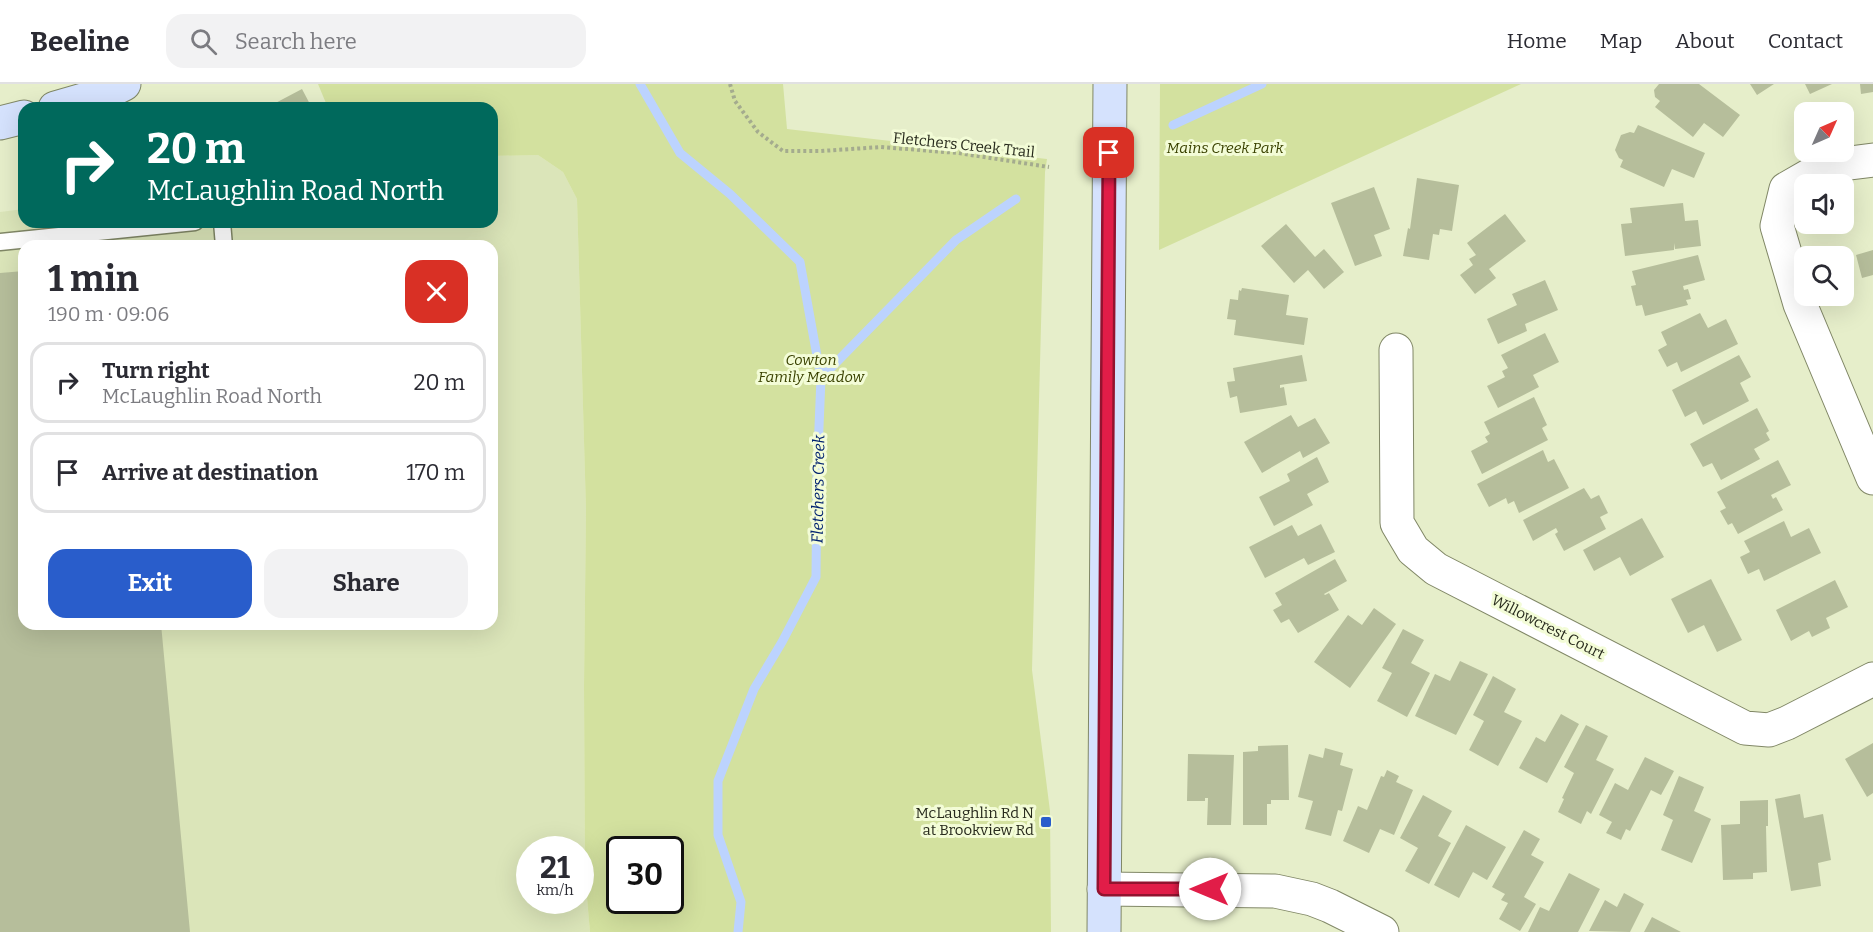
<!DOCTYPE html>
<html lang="en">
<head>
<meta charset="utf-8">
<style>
  :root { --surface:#fff; --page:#f2f2f3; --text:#2b2b33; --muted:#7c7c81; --line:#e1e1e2; --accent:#295dcb }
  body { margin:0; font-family:Bitter,serif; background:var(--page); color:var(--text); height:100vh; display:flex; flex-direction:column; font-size:22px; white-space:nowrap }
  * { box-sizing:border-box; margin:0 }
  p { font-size:20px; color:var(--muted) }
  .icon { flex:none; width:33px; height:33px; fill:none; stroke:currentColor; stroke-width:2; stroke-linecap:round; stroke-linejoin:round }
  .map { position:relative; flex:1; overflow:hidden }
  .side { position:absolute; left:18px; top:156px; width:480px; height:390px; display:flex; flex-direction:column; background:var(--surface); border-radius:18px; box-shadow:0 6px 24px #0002 }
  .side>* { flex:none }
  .hud { position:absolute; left:18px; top:18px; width:480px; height:126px; border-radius:18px; box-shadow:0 6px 24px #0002; background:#00695c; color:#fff; overflow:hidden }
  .needle { width:39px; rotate:45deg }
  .controls { position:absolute; left:1794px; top:18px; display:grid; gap:12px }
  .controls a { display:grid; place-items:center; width:60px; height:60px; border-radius:12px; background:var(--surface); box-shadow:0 6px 24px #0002; font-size:30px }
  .speed { position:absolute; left:516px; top:752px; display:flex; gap:12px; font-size:30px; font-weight:700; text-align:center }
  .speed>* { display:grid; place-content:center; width:78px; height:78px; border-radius:50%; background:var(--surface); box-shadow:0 6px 24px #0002; line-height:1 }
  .speed small { font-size:15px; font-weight:400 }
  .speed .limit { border:3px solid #111; border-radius:9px; background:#fff; color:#111 }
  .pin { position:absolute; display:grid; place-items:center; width:51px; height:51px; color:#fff; margin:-26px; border-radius:12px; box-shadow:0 3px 9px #0006 }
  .me { position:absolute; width:66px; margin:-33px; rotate:270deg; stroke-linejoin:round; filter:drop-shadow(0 0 4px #0008) }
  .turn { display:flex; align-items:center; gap:21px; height:126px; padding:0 30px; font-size:27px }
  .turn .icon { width:78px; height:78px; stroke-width:2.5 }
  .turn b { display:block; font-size:42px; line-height:51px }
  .round { display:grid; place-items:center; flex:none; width:63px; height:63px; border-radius:18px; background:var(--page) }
  .summary { display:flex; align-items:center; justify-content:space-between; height:102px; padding:0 30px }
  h1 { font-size:36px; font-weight:700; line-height:45px }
  .cta { display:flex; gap:12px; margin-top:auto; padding:12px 30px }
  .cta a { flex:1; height:69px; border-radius:18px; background:var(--accent); color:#fff; font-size:24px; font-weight:700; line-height:69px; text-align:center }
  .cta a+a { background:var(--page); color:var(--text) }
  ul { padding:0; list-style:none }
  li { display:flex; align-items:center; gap:18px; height:81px; margin:0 12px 9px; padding:0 18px; border:3px solid var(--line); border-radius:18px }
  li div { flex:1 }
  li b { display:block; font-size:22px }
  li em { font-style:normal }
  header { display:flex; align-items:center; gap:36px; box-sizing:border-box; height:84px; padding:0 30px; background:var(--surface); border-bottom:2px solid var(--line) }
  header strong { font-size:28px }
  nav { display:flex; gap:33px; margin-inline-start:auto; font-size:21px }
  .search { width:420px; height:54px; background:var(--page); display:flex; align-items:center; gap:15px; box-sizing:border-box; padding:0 21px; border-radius:18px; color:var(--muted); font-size:22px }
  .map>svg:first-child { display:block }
</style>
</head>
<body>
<header>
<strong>Beeline</strong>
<div class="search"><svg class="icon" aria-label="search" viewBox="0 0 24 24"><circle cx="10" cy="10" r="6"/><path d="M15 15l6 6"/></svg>Search here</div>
<nav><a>Home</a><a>Map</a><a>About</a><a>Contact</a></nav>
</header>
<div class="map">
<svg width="1873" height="848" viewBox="0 0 1873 848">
  <rect width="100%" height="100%" fill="#e6eeca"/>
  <path fill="#dbe5b9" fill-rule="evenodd" d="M538 71 563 88 577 115 586 426 584 602 585 791 590 848H0V128L24 125V138H492V72ZM24 162H492V540H24ZM530 765H580V816H530Z"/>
  <path fill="#d3e19f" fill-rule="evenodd" d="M318 0H783L787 45 1047 75 1045 88 1032 586 1050 727 1051 848H590L585 791 584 602 586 426 577 115 563 88 538 71 492 72V24H328ZM620 765H670V816H620Z
    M1160 0H1521L1159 166Z"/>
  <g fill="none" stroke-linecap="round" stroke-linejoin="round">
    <path stroke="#bcd3fe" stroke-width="9" d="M640 0 680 69 730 110 800 178 821 294 817 392 816 493 782 558 754 605 718 697V751L741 818 738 848
      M1173 41 1262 0
      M821 294 956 156 1016 115"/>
  </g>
  <path fill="#b6be9b" d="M1659 0H1699L1740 31 1723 53 1704 39 1693 53 1655 23 1660 17 1655 13 1654 6Z
    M1750 0H1774L1757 11Z
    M1805 0H1832L1810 10Z
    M1860 0H1873V8L1861 10Z
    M302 5 312 24H266Z
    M1638 41 1705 69 1694 94 1672 85 1664 103 1620 83 1623 76 1619 74 1615 66 1621 51 1630 48 1634 49Z
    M1417 94 1459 101 1452 147 1440 145 1439 151 1433 150 1429 176 1403 172 1408 144 1410 145Z
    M1374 103 1390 145 1374 151 1382 172 1355 182 1331 119Z
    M1683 119 1685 137 1698 136 1701 162 1675 165 1674 159V166L1625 172 1621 140 1632 139 1630 124Z
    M1505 130 1526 157 1489 185 1496 194 1475 210 1460 191 1473 181 1469 175 1476 171 1467 159Z
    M1286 140 1315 173 1324 165 1344 188 1324 205 1308 186 1294 199 1261 162Z
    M1873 166V191L1862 194 1856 171Z
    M1698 171 1705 196 1683 202 1684 206 1688 205 1691 215 1686 216 1688 221 1645 232 1642 221 1636 222 1631 202 1636 201 1632 187Z
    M24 187V540H161L190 848H0V189Z
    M1545 196 1558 226 1525 240 1527 247 1498 260 1487 235 1517 221 1512 210Z
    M1242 204 1289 211 1286 231 1308 234 1304 261 1234 251 1236 236 1227 235 1230 215 1238 216 1239 206 1241 207Z
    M1700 229 1708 244 1726 235 1738 260 1681 288 1677 278 1667 283 1658 266 1667 261 1661 248Z
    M1545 249 1559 278 1533 291 1539 303 1498 324 1487 302 1505 293 1502 287 1508 284 1501 271Z
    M1302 271 1307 297 1280 301V304L1284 303 1287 321 1240 329 1237 312 1230 314 1227 298 1235 297 1233 284Z
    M1739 271 1751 293 1740 299 1749 317 1703 341 1696 327 1685 333 1672 306Z
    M1534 313 1547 341 1542 344 1548 356 1482 390 1471 367 1488 358 1485 353 1490 350 1484 338Z
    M1757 324 1769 347 1766 349 1770 356 1754 365 1760 375 1721 396 1712 379 1703 383 1690 360Z
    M1291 331 1298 343 1315 334 1330 359 1303 374 1300 367 1262 389 1244 358Z
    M1543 366 1548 378 1554 375 1569 404 1519 429 1514 417 1508 420 1506 414 1489 423 1477 400Z
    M1317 373 1329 398 1307 410 1313 421 1274 442 1259 413 1290 397 1287 390Z
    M1778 376 1791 401 1771 411 1773 415 1776 413 1783 426 1738 450 1732 439 1728 441 1720 427 1726 424 1717 408Z
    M1584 404 1591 415 1599 411 1608 429 1600 433 1606 445 1564 467 1555 450 1558 448 1556 444 1533 457 1523 436Z
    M1642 434 1664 473 1630 492 1620 473 1594 487 1583 466Z
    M1784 437 1791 453 1809 444 1821 469 1764 497 1759 485 1748 490 1740 473 1750 468 1744 457Z
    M1321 440 1335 468 1308 481 1304 474 1265 494 1249 463 1292 441 1298 452Z
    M1335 475 1347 497 1324 510 1325 511 1329 509 1339 526 1298 549 1289 535 1281 539 1273 526 1282 521 1275 509Z
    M1711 495 1742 556 1717 568 1704 541 1688 549 1671 515Z
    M1835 496 1848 523 1826 534 1830 544 1812 553 1809 547 1791 557 1776 526Z
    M1374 524 1396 540 1350 604 1314 578 1348 531 1362 541Z
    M1403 545 1424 556 1411 579 1430 589 1407 633 1377 617 1392 589 1382 584Z
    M1460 577 1488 590 1456 651 1415 632 1435 590 1450 597Z
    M1493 592 1516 605 1504 628 1522 637 1498 682 1469 666 1484 637 1473 631Z
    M1561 630 1579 640 1547 699 1519 684 1536 653 1545 658Z
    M1586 641 1608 652 1596 676 1614 685 1591 730 1587 727 1581 740 1558 728 1564 715 1562 714 1574 689 1564 683Z
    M1873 659V709L1867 713 1845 675Z
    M1288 661 1289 716H1271V720H1267V741H1243V668L1258 667V662Z
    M1325 664 1343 669 1340 681 1353 685 1342 727 1338 726 1331 752 1305 745 1313 717 1298 713 1309 670 1323 674Z
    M1188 670 1234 671 1231 741H1207L1208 714H1205V717H1187Z
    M1645 673 1674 687 1661 711 1651 706 1630 747 1626 745 1621 756 1606 749 1612 738 1599 731 1615 699 1628 706Z
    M1387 686 1399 692 1396 698 1413 706 1394 751 1380 745 1369 769 1343 757 1358 722 1367 726 1381 692 1384 693Z
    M1679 692 1704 703 1694 727 1711 735 1692 779 1661 766 1673 736 1663 731Z
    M1800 710 1804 734 1823 730 1831 776 1818 779 1821 802 1791 807 1775 715Z
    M1423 711 1452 727 1438 752 1451 759 1429 800 1405 787 1418 764 1400 754Z
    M1768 716V742H1766L1767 788 1753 789V795L1723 796 1721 741 1740 740V717Z
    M1466 741 1506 763 1487 796 1473 788 1459 814 1434 801Z
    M1524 746 1540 755 1531 771 1544 778 1524 813 1536 820 1520 847 1499 835 1508 819 1501 816 1505 810 1492 803Z
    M1569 789 1600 805 1578 848H1528L1540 823 1549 827Z
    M1624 809 1644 820 1630 848 1589 847 1605 816 1617 823Z
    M1652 833 1681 848H1644Z"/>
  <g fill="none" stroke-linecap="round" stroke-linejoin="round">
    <g stroke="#808766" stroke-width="19">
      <path id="service" d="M222 138 224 162
        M0 158 195 138"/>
    </g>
    <g stroke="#808766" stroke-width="35">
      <path id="minor" d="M1873 76 1826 82 1786 105 1777 142 1800 220 1873 394
        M1396 266 1397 439 1413 466 1436 485 1745 644 1769 646 1787 639 1873 595
        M1104 805 1275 807 1312 815 1330 822 1382 848"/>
    </g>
    <g stroke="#808766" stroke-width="35">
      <path id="secondary" d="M55 24 104 10 124 0
        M0 39 24 33
        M1104 848 1110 0"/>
    </g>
    <path stroke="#a4ab8e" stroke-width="4" stroke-dasharray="3 3" stroke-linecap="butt" d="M730 0 735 17 758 48 783 67H821L881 63 958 69 1049 83"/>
    <use href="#service" stroke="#fff" stroke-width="16"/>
    <use href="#minor" stroke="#fff" stroke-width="33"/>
    <use href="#secondary" stroke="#d5e2fd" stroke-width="33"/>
  </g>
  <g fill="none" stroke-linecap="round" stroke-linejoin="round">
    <g stroke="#92132f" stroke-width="15">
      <path id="route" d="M1109 69 1104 805H1210"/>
    </g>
    <use href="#route" stroke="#e11d48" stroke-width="10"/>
  </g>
  <rect fill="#295dcb" stroke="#f3fcd7" stroke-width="2" x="1040" y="732" width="12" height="12" rx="3"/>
  <g text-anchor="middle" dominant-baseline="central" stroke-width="6" stroke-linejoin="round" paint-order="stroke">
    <g font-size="15" fill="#272a1c" stroke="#f3fcd7">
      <text transform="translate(964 61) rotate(6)">Fletchers Creek Trail</text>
      <text transform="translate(1548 543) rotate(27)">Willowcrest Court</text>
    </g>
    <g font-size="15" font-style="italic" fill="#3a4201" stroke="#f3fcd7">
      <text x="1225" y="64">Mains Creek Park</text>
      <text x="811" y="276">Cowton<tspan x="811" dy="17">Family Meadow</tspan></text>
    </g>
    <g font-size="15" fill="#272a1c" stroke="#f3fcd7" text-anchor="end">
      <text x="1034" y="729">McLaughlin Rd N<tspan x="1034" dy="17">at Brookview Rd</tspan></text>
    </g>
    <g font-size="16" font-style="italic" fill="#012270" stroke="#f3fcd7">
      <text transform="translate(818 405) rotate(-89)">Fletchers Creek</text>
    </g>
  </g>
</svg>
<div class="controls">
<a><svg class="needle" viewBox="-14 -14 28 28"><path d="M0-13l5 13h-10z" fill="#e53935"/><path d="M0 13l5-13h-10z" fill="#7c7c81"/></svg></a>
<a><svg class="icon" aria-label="sound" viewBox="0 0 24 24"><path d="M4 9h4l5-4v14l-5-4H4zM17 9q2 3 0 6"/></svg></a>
<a><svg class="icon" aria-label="search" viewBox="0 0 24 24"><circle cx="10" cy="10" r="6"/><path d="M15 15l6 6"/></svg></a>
</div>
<div class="speed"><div>21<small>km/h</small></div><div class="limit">30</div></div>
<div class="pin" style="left:1109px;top:69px;background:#d93025"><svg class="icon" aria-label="arrive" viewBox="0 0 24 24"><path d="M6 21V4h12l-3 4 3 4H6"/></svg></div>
<svg class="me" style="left:1210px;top:805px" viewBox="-20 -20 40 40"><circle r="19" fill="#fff"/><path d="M0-13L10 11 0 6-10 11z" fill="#e11d48"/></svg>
<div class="hud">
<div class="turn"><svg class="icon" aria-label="right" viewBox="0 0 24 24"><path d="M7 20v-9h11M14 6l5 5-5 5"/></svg><div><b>20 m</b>McLaughlin Road North</div></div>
</div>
<section class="side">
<div class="summary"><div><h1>1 min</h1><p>190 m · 09:06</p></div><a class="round" style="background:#d93025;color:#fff"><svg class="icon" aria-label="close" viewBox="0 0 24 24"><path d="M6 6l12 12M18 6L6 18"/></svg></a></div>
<ul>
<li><svg class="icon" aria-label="right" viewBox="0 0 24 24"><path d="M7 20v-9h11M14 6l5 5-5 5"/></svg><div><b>Turn right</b><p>McLaughlin Road North</p></div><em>20 m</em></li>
<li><svg class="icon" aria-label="arrive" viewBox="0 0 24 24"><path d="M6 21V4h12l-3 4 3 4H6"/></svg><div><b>Arrive at destination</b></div><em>170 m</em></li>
</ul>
<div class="cta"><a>Exit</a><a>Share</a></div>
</section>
</div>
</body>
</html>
